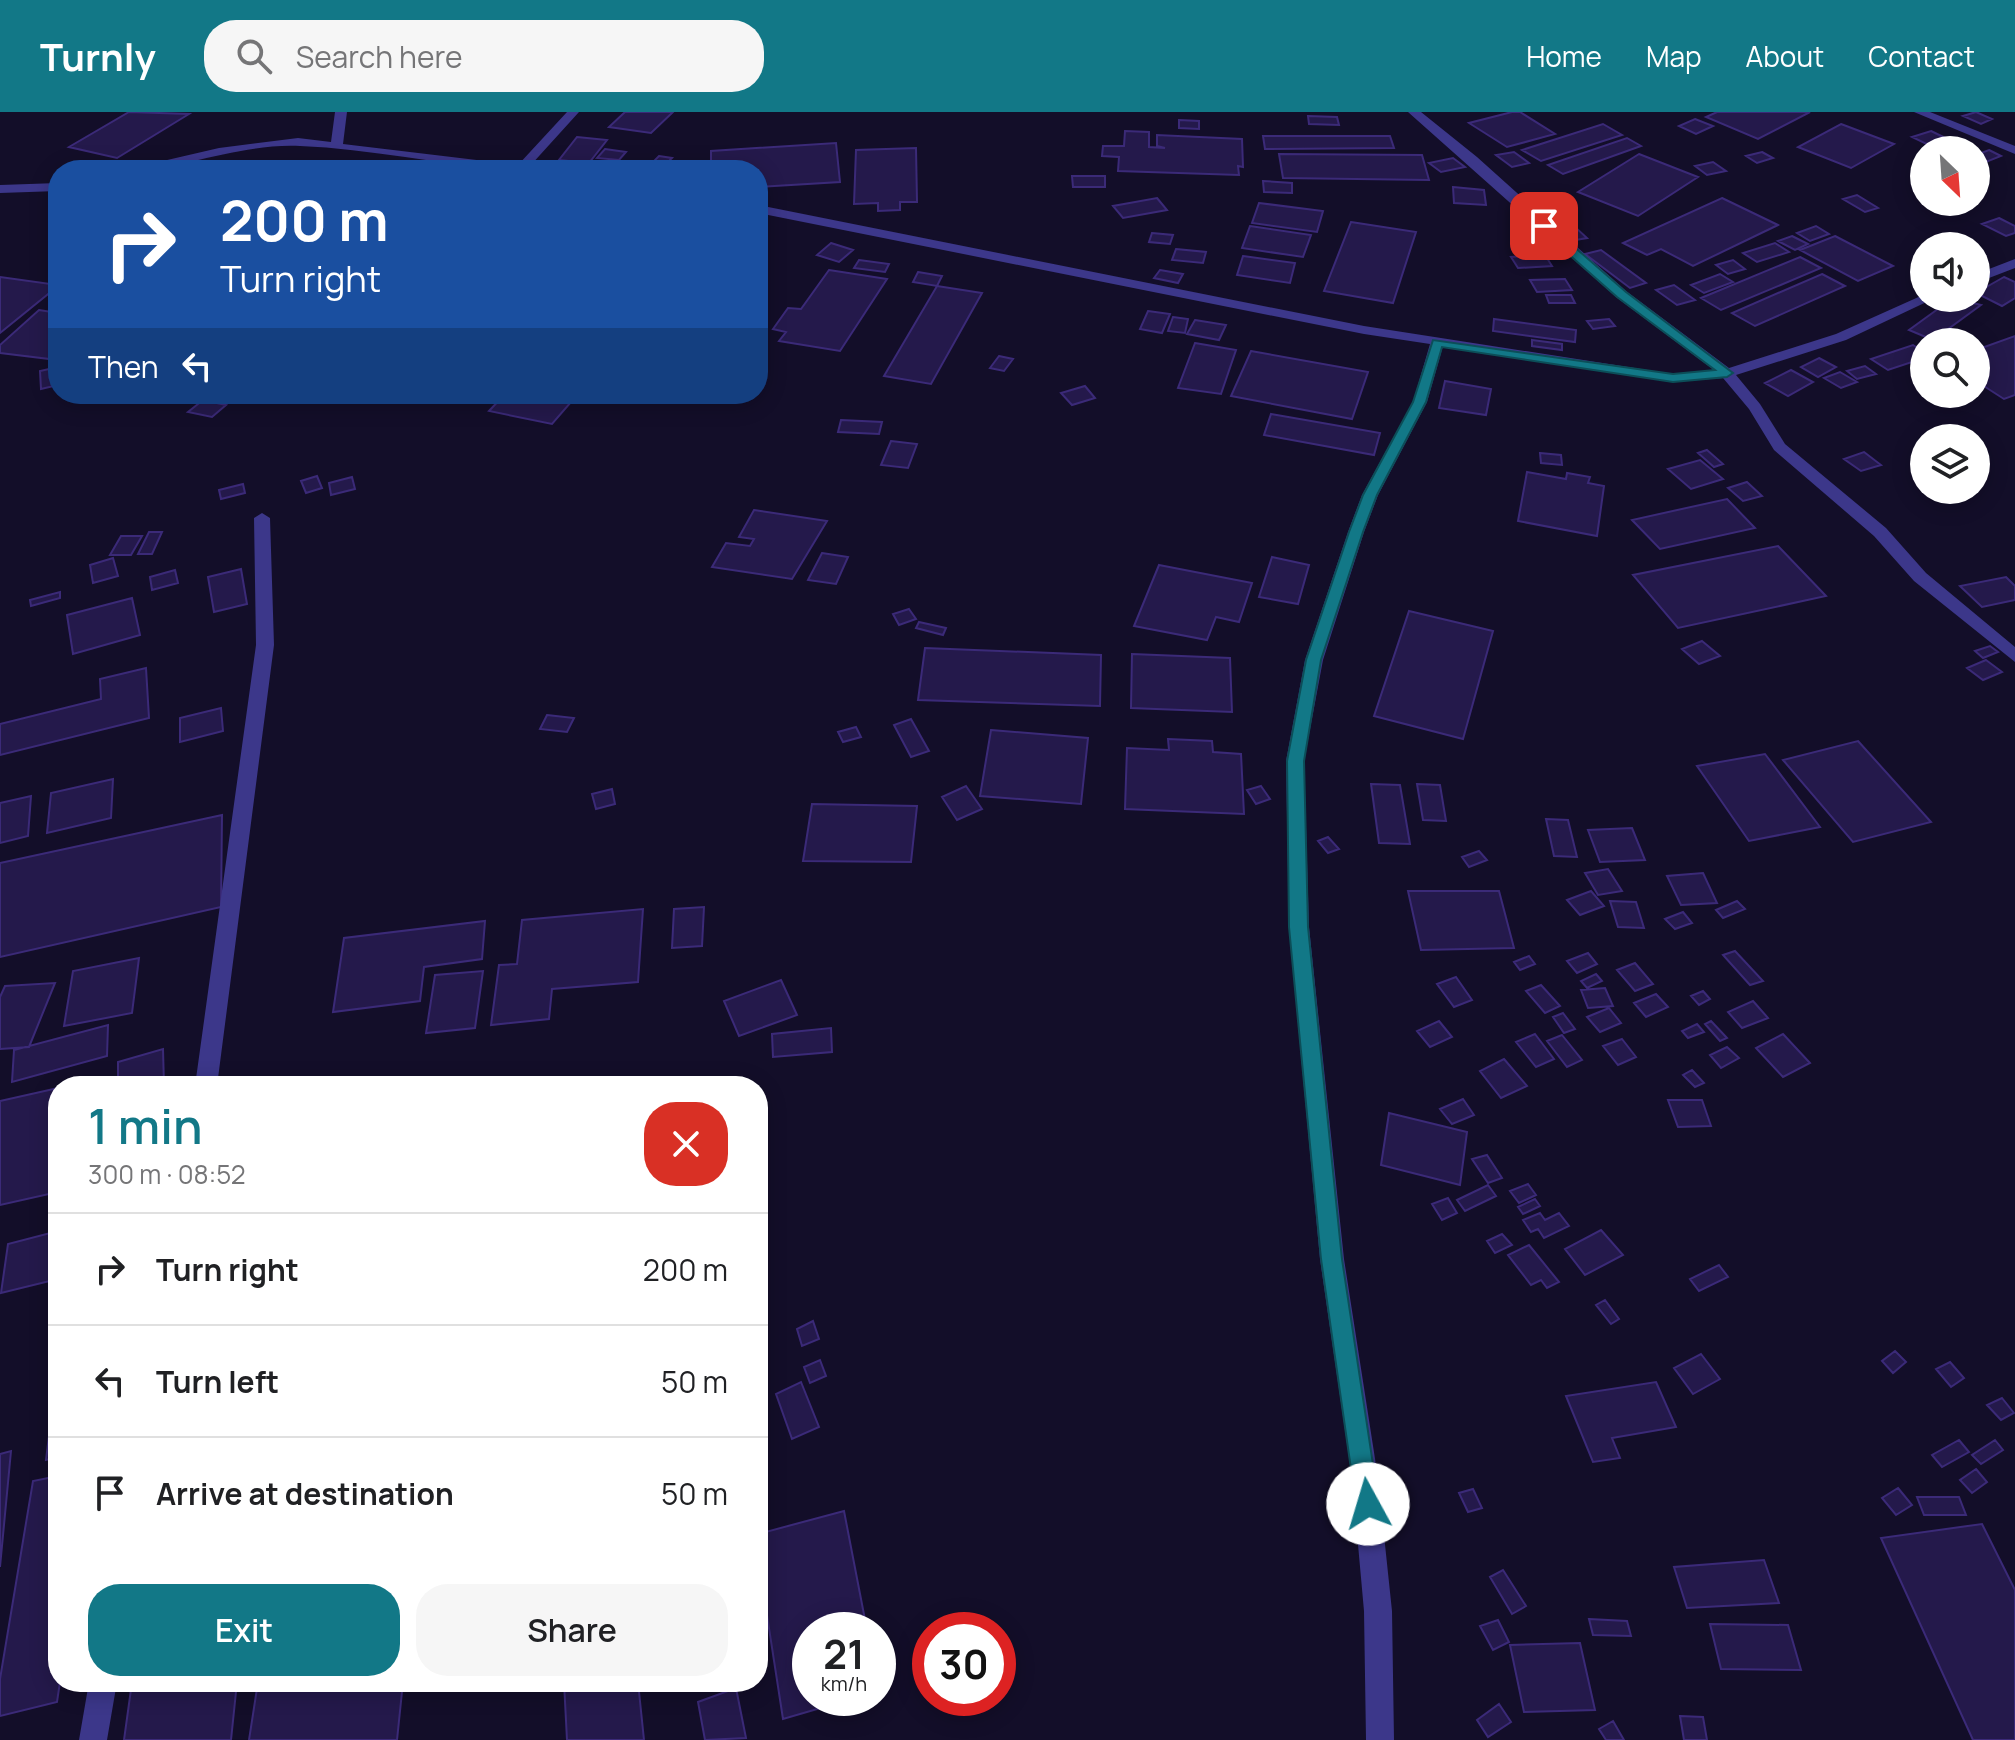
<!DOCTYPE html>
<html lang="en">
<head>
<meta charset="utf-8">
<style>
  :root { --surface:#fff; --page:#f6f6f6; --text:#202124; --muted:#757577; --line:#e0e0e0; --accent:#127887 }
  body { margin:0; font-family:Manrope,sans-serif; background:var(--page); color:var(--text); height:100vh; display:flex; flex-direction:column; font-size:30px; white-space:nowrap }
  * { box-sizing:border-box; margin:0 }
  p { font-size:26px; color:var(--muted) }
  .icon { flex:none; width:44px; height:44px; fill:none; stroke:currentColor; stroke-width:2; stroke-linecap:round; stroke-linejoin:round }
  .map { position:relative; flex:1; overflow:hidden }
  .drawer { position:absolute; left:48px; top:964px; width:720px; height:616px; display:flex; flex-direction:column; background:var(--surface); border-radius:32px; box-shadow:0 4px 20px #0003 }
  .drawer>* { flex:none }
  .guide { position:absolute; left:48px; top:48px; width:720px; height:244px; border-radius:32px; box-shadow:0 4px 20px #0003; background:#1a4fa0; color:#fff; overflow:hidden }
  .needle { width:52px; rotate:155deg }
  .buttons { position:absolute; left:1910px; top:24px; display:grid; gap:16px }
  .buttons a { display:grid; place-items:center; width:80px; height:80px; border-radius:50%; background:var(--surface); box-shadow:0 4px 20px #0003; font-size:40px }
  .speed { position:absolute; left:792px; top:1500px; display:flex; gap:16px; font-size:40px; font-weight:700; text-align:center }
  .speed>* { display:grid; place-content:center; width:104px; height:104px; border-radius:50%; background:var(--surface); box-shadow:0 4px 20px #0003; line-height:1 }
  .speed small { font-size:20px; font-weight:400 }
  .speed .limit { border:12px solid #d22; background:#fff; color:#111 }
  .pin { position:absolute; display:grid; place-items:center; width:68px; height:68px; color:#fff; margin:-34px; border-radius:16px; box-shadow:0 4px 12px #0006 }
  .me { position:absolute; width:88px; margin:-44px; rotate:354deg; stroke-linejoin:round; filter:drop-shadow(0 0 6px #0008) }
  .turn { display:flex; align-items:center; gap:28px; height:168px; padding:0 40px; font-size:36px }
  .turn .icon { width:104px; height:104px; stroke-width:2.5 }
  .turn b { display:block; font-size:56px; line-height:68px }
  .then { display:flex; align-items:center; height:76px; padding:0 40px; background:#0003; gap:16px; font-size:30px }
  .round { display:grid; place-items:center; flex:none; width:84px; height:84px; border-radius:32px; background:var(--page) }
  .head { display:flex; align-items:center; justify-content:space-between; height:136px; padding:0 40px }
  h1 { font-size:48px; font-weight:600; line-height:60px; color:var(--accent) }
  .cta { display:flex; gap:16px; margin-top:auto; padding:16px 40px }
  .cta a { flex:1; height:92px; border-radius:32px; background:var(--accent); color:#fff; font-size:32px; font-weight:600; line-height:92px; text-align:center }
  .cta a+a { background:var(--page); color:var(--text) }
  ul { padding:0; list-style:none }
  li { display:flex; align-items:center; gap:24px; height:112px; padding:0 40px; border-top:2px solid var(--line) }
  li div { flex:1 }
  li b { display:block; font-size:30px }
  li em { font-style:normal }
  header { display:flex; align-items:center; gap:48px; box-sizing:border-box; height:112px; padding:0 40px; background:var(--accent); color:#fff }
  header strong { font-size:38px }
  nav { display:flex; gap:44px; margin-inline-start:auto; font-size:28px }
  .search { width:560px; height:72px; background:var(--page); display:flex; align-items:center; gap:20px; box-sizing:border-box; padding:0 28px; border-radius:32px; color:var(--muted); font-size:30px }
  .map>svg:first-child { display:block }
</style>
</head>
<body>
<header>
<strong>Turnly</strong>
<div class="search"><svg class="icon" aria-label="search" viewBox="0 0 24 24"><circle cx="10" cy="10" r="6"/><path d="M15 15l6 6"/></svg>Search here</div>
<nav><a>Home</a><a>Map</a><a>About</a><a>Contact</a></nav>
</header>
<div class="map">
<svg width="2015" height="1628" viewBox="0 0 2015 1628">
  <rect width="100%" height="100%" fill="#130e29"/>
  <path fill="#24194b" stroke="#3b2a78" stroke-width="2" d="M129 0 189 2 117 46 69 35Z
    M625 0H673L651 21 609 15Z
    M1512 0H1520L1555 22 1507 35 1469 11Z
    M1717 0H1810L1758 27 1706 5Z
    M1976 0 1992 7 1981 12 1963 4Z
    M1308 4 1337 5 1339 13 1309 12Z
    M1695 7 1713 14 1696 22 1679 14Z
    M1179 8 1199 9V17L1179 16Z
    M1603 12 1622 23 1541 49 1522 38Z
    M1841 12 1894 32 1851 56 1798 35Z
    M1125 19 1149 20V35L1165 36 1157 34V23L1242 27 1243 55 1238 54 1239 63 1118 59 1119 45 1102 44 1103 34H1124Z
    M1931 19 1960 33 1939 38 1912 25Z
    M1263 24H1390L1394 36 1265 37Z
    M577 25 607 28 589 51 559 48Z
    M1627 26 1641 34 1563 62 1548 53Z
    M836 31 840 70 758 75V58H711V39Z
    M916 36 917 90H900V98L878 99V91L854 92 856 38Z
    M605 37 626 40 619 48 597 46Z
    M1989 38 2001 44 1981 52 1976 49V43Z
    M1514 40 1529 51 1512 55 1496 43Z
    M1762 40 1773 46 1757 51 1746 44Z
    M1279 42 1422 43 1429 68 1283 66Z
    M1639 42 1698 65 1638 104 1578 80Z
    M659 44 672 46 663 55 650 53Z
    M1453 46 1465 55 1441 60 1429 51Z
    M1713 50 1726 59 1707 63 1695 54Z
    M1072 64H1105V75H1073Z
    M1263 69 1292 71V81L1264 80Z
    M1453 75 1484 78 1486 93 1454 91Z
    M1857 83 1878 96 1865 100 1843 87Z
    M1157 86 1167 98 1123 106 1113 94Z
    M1722 86 1778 113 1693 154 1661 137 1647 143 1623 131Z
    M1548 90 1587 126 1570 129 1532 93Z
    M1259 91 1323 99 1317 120 1252 111Z
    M1999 106 2015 114V121L2006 124 1982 112Z
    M1351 110 1416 120 1393 191 1324 179Z
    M1250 114 1311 123 1303 145 1242 136Z
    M1816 114 1829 122 1810 129 1797 121Z
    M1152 121 1173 123 1170 132 1149 130Z
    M1792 124 1808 132 1795 138 1778 129Z
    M1835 124 1893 154 1858 169 1800 138Z
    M831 131 853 138 839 150 817 143Z
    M1775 131 1789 140 1757 150 1743 141Z
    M1176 137 1206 140 1203 151 1172 148Z
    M1601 138 1646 171 1630 176 1585 142Z
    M1545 143 1552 154 1518 156 1511 145Z
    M1243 144 1295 151 1290 171 1237 163Z
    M1800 145 1821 156 1721 198 1701 186Z
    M859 148 889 152 885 160 854 156Z
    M1733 148 1745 157 1728 162 1716 153Z
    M829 158 887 167 840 239 779 229 786 220 773 217 788 196 801 197Z
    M1160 158 1183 162 1178 171 1154 166Z
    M918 160 942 164 937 174 913 170Z
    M1720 162 1733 170 1704 181 1691 173Z
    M1822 162 1845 174 1755 214 1732 201Z
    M0 165 58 173V174L0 221Z
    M2004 165 2015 170V186L2002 194 1976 181Z
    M1565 167 1572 178 1537 180 1530 168Z
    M1674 173 1695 188 1677 193 1656 178Z
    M937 174 982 181 931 272 884 264Z
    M1546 183H1571L1575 191H1549Z
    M1953 186 1981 193 1933 228 1909 218Z
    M39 198 58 201V248L0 241V233Z
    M1148 199 1170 202 1162 221 1140 217Z
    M1173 205 1188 207 1185 221 1168 219Z
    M1494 207 1576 218 1575 230 1493 219Z
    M1609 207 1615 214 1593 217 1587 209Z
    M1195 208 1226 213 1219 228 1187 222Z
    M2015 224V283L2004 287 1976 269V238Z
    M1532 228 1562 232V238L1532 234Z
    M1195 231 1236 238 1221 282 1178 276Z
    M1913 233 1924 240V246L1888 258 1871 247Z
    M1251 239 1368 260 1352 307 1231 284Z
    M999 244 1013 247 1004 259 990 256Z
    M1819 246 1836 255 1818 265 1801 255Z
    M1865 254 1876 262 1857 267 1847 259Z
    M58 255V273L41 277 40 259Z
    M1791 258 1813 270 1788 284 1765 271Z
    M1840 260 1857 270 1841 276 1824 266Z
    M1445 269 1491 277 1486 303 1439 296Z
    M1085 274 1095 286 1072 293 1061 281Z
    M505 282H578L552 312 489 299Z
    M203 288 226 293 212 305 188 300Z
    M1271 302 1380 321 1374 343 1264 323Z
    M841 308 882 310 879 322 838 320Z
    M891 329 917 332 908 356 881 353Z
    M1707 338 1723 352 1714 355 1698 341Z
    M1864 340 1881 353 1861 359 1844 347Z
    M1540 341 1561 343 1562 353 1541 351Z
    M1700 348 1723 367 1691 377 1668 357Z
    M1527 360 1566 367 1567 361 1590 365 1588 371 1604 374 1597 424 1518 409Z
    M317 364 322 376 306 381 301 369Z
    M352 365 355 377 331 383 329 371Z
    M1747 370 1762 384 1743 389 1728 376Z
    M243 372 245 381 221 387 219 378Z
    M1727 387 1755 416 1660 437 1632 408Z
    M754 398 827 409 792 467 712 455 726 431 750 434 754 427 739 425Z
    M149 420H162L152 442H138Z
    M121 424H142L131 443H110Z
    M1778 434 1826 484 1678 516 1633 463Z
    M822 441 848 445 836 472 808 468Z
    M1272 445 1309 453 1298 492 1259 485Z
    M113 446 118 464 93 471 90 453Z
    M1159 453 1252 471 1239 510 1216 505 1207 528 1134 514Z
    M241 457 247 492 214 500 208 465Z
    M175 458 178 471 152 478 150 465Z
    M2006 465 2015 474V488L1982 495 1960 474Z
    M60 480V486L31 494 30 488Z
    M132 486 140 523 73 542 67 503Z
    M909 497 916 507 899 513 893 502Z
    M1409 499 1493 519 1463 627 1374 604Z
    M919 510 946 516 943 523 916 516Z
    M1702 529 1720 544 1699 552 1682 537Z
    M1990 534 1998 540 1983 546 1975 539Z
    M925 536 1101 543 1100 594 918 588Z
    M1132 542 1230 546 1232 600 1131 596Z
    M1986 548 2002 560 1983 568 1967 556Z
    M146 556 149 606 0 643V612L101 587 100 567Z
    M221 596 223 619 180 630V606Z
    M547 603 574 606 567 620 540 617Z
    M911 607 929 639 911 645 894 613Z
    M856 615 861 625 843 630 838 620Z
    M991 618 1088 626 1081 692 980 684Z
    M1168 627 1212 629 1213 640 1241 642 1244 702 1125 697 1127 636 1169 638Z
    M1858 629 1931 710 1853 730 1783 648Z
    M1765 642 1820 715 1749 729 1697 654Z
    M113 667 111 706 47 721 51 681Z
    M1371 672 1400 673 1410 732 1379 731Z
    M1417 672 1440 673 1446 709 1423 708Z
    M966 674 982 697 957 708 942 685Z
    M1261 674 1270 687 1256 692 1247 678Z
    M612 677 615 692 596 697 592 682Z
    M31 684 28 724 0 731V691Z
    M812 692 917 694 911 750 803 749Z
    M222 703 221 795 0 845V751Z
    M1546 707 1568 708 1577 745 1554 744Z
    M1632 716 1645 748 1600 750 1588 718Z
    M1328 725 1339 737 1328 741 1318 729Z
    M1479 739 1487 748 1469 755 1462 745Z
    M1608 757 1622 779 1598 783 1585 761Z
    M1703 761 1717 791 1681 793 1667 764Z
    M1408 779H1499L1514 836 1421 838Z
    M1591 779 1604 794 1580 803 1567 788Z
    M1610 789 1636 790 1644 816 1618 815Z
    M1737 789 1745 797 1723 806 1716 798Z
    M704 795 702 834 672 836 674 797Z
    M643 797 638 870 552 877 549 907 491 913 499 853 517 852 522 808Z
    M1683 800 1692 811 1675 817 1665 807Z
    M485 809 482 847 424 855 420 889 333 900 344 826Z
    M1735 839 1763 869 1750 873 1723 843Z
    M1588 841 1597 852 1577 861 1567 849Z
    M1529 844 1535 852 1520 858 1514 850Z
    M139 846 132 901 64 914 73 859Z
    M1635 851 1653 872 1635 879 1617 858Z
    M483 859 475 916 426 921 435 863Z
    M1596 862 1602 869 1587 876 1581 869Z
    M1456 865 1472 888 1454 895 1437 872Z
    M781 868 797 903 739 924 724 889Z
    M55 871 29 935 0 937V885L5 874Z
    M1541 873 1560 894 1545 901 1526 879Z
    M1605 876 1613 894 1588 896 1581 878Z
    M1703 879 1710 887 1699 893 1691 884Z
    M1656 882 1668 895 1646 905 1634 891Z
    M1753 889 1768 906 1742 916 1728 900Z
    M1609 896 1621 911 1600 920 1587 905Z
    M1563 901 1575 917 1564 921 1553 905Z
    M1439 909 1452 925 1430 935 1417 919Z
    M1711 909 1727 926 1720 929 1705 912Z
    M1697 912 1704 920 1688 926 1682 919Z
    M108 913 107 944 12 970 14 938Z
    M831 916 832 940 773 945 772 922Z
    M1535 922 1554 947 1536 955 1516 930Z
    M1783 922 1810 951 1783 965 1756 936Z
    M1562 923 1582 948 1567 955 1547 929Z
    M1622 927 1636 945 1618 953 1603 934Z
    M1727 935 1739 946 1721 956 1710 943Z
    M163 937 164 974H118V950Z
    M1504 947 1527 974 1501 986 1480 959Z
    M1692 958 1704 971 1695 975 1683 963Z
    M58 976V1080L0 1093V989Z
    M1463 987 1474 1003 1452 1012 1440 997Z
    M1668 988H1702L1711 1014 1678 1015Z
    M1389 1001 1467 1020 1460 1073 1381 1053Z
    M1487 1043 1502 1066 1488 1071 1472 1047Z
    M1528 1072 1536 1083 1519 1091 1510 1079Z
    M1488 1073 1496 1084 1465 1099 1457 1088Z
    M1448 1086 1457 1101 1442 1108 1432 1092Z
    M1535 1087 1540 1094 1523 1102 1518 1095Z
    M1540 1101 1545 1108 1559 1101 1569 1114 1544 1126 1538 1117 1531 1120 1523 1108Z
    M1601 1118 1623 1143 1585 1163 1565 1137Z
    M58 1119V1167L1 1181 8 1132Z
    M1502 1122 1512 1133 1495 1141 1487 1129Z
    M1529 1133 1559 1170 1547 1176 1541 1168 1531 1173 1508 1143Z
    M1719 1153 1728 1165 1699 1179 1690 1167Z
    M1605 1188 1619 1207 1611 1212 1596 1193Z
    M813 1209 819 1227 802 1234 797 1217Z
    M1895 1239 1906 1250 1893 1261 1882 1249Z
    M1701 1242 1720 1267 1693 1282 1674 1256Z
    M820 1248 826 1264 810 1271 804 1255Z
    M1950 1250 1964 1266 1951 1275 1936 1257Z
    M801 1270 819 1315 792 1327 776 1282Z
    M1656 1270 1676 1315 1612 1326 1620 1346 1593 1350 1566 1284Z
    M2002 1286 2014 1301 2001 1308 1987 1293Z
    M58 1307V1345L46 1348 51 1308Z
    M1959 1328 1969 1340 1942 1355 1932 1343Z
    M1995 1328 2003 1338 1981 1352 1972 1343Z
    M11 1339 0 1455V1342Z
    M1976 1357 1987 1370 1972 1381 1960 1368Z
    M58 1364 60 1570 57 1590 0 1604V1567L33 1369Z
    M1898 1376 1912 1393 1896 1403 1882 1386Z
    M1473 1377 1482 1396 1468 1400 1459 1381Z
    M1917 1385H1959L1966 1403H1924Z
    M844 1399 867 1518H810V1586H855L783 1607 758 1445V1422Z
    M1982 1412 2015 1478V1628H1973L1881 1426Z
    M1764 1448 1779 1491 1687 1496 1674 1455Z
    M1503 1458 1526 1494 1512 1502 1490 1465Z
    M1589 1507 1627 1509 1631 1524 1593 1523Z
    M1498 1508 1509 1530 1493 1538 1480 1514Z
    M1710 1512 1788 1513 1801 1558 1721 1557Z
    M1580 1531 1595 1598 1524 1600 1510 1533Z
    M132 1570H237L231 1628H124Z
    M258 1570H403L397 1628H249Z
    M564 1570H638L644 1628H567Z
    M736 1576 746 1626 705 1628 698 1590Z
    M1499 1592 1511 1610 1488 1625 1477 1608Z
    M1680 1604 1703 1605 1707 1628H1684Z
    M1613 1609 1624 1628H1606L1599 1617Z"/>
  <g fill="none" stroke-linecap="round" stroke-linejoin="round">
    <path fill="#3c378a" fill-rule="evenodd" d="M335 0H347L343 32 518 53 567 0H579L530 54 539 58C459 58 380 37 300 34 241 31 183 58 124 58L219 36 298 26 331 30Z
      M1408 0H1421L1477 45 1626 179 1729 256 1836 222 1923 183 1924 186H1935L1846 228 1736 263 1760 292 1785 332 1886 416 1926 461 2015 535V550L1914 469 1874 424 1774 338 1749 297 1723 266 1673 270 1443 234 1427 290 1378 383 1364 420 1323 548 1304 649 1309 815 1344 1147 1378 1366 1392 1499 1394 1628H1366L1364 1499 1352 1366 1320 1147 1289 815 1286 649 1305 548 1348 420 1362 383 1413 290 1430 232 1364 222 758 101V93L1364 214 1673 262 1714 258 1616 185Z
      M1914 0H1930L2015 34V42Z
      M58 71V79L0 81V73Z
      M2015 147V156L1976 171V162Z
      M262 401 270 406 274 533 217 974H195L256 533 254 406Z
      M89 1570H117L107 1628H79Z"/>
  </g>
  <path fill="#127887" stroke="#0c4e58" stroke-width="2" d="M1540 112H1548L1626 180 1733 261 1727 265 1673 270 1442 235 1426 290 1377 383 1363 420 1321 548 1304 649 1308 815 1342 1147 1379 1392 1376 1401 1368 1404 1359 1401 1356 1392 1321 1147 1289 815 1287 649 1306 548 1349 420 1363 383 1413 290 1433 228 1673 262 1715 258 1617 185 1540 117Z"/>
</svg>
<div class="buttons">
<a><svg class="needle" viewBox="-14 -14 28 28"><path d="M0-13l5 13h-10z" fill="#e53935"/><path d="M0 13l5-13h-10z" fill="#757577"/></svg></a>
<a><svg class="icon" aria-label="sound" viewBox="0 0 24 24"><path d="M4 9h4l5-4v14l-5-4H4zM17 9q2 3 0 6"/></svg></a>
<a><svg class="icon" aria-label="search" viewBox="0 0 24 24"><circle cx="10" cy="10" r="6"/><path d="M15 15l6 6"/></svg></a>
<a><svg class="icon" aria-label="layers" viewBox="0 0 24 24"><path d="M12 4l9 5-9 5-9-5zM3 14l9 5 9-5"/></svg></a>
</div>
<div class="speed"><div>21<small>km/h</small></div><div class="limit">30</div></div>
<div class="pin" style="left:1544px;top:114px;background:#d93025"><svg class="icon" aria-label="arrive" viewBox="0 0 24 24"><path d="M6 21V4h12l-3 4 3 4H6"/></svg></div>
<svg class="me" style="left:1368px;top:1392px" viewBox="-20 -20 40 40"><circle r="19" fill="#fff"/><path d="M0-13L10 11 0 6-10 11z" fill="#127887"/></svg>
<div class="guide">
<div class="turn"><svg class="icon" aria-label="right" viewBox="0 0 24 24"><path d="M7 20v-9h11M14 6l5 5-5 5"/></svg><div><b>200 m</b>Turn right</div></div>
<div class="then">Then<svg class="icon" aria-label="left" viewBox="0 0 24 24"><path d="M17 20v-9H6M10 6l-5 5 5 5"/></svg></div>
</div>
<section class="drawer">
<div class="head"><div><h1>1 min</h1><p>300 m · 08:52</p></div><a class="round" style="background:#d93025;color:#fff"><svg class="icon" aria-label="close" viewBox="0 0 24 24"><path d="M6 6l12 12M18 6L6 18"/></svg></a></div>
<ul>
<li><svg class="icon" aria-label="right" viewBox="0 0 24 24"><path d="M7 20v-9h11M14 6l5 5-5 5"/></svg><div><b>Turn right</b></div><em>200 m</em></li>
<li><svg class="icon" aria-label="left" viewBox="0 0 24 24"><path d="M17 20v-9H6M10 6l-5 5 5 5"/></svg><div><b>Turn left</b></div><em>50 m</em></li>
<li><svg class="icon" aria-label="arrive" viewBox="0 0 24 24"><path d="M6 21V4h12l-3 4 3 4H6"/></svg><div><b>Arrive at destination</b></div><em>50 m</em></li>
</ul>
<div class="cta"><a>Exit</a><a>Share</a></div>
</section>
</div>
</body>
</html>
